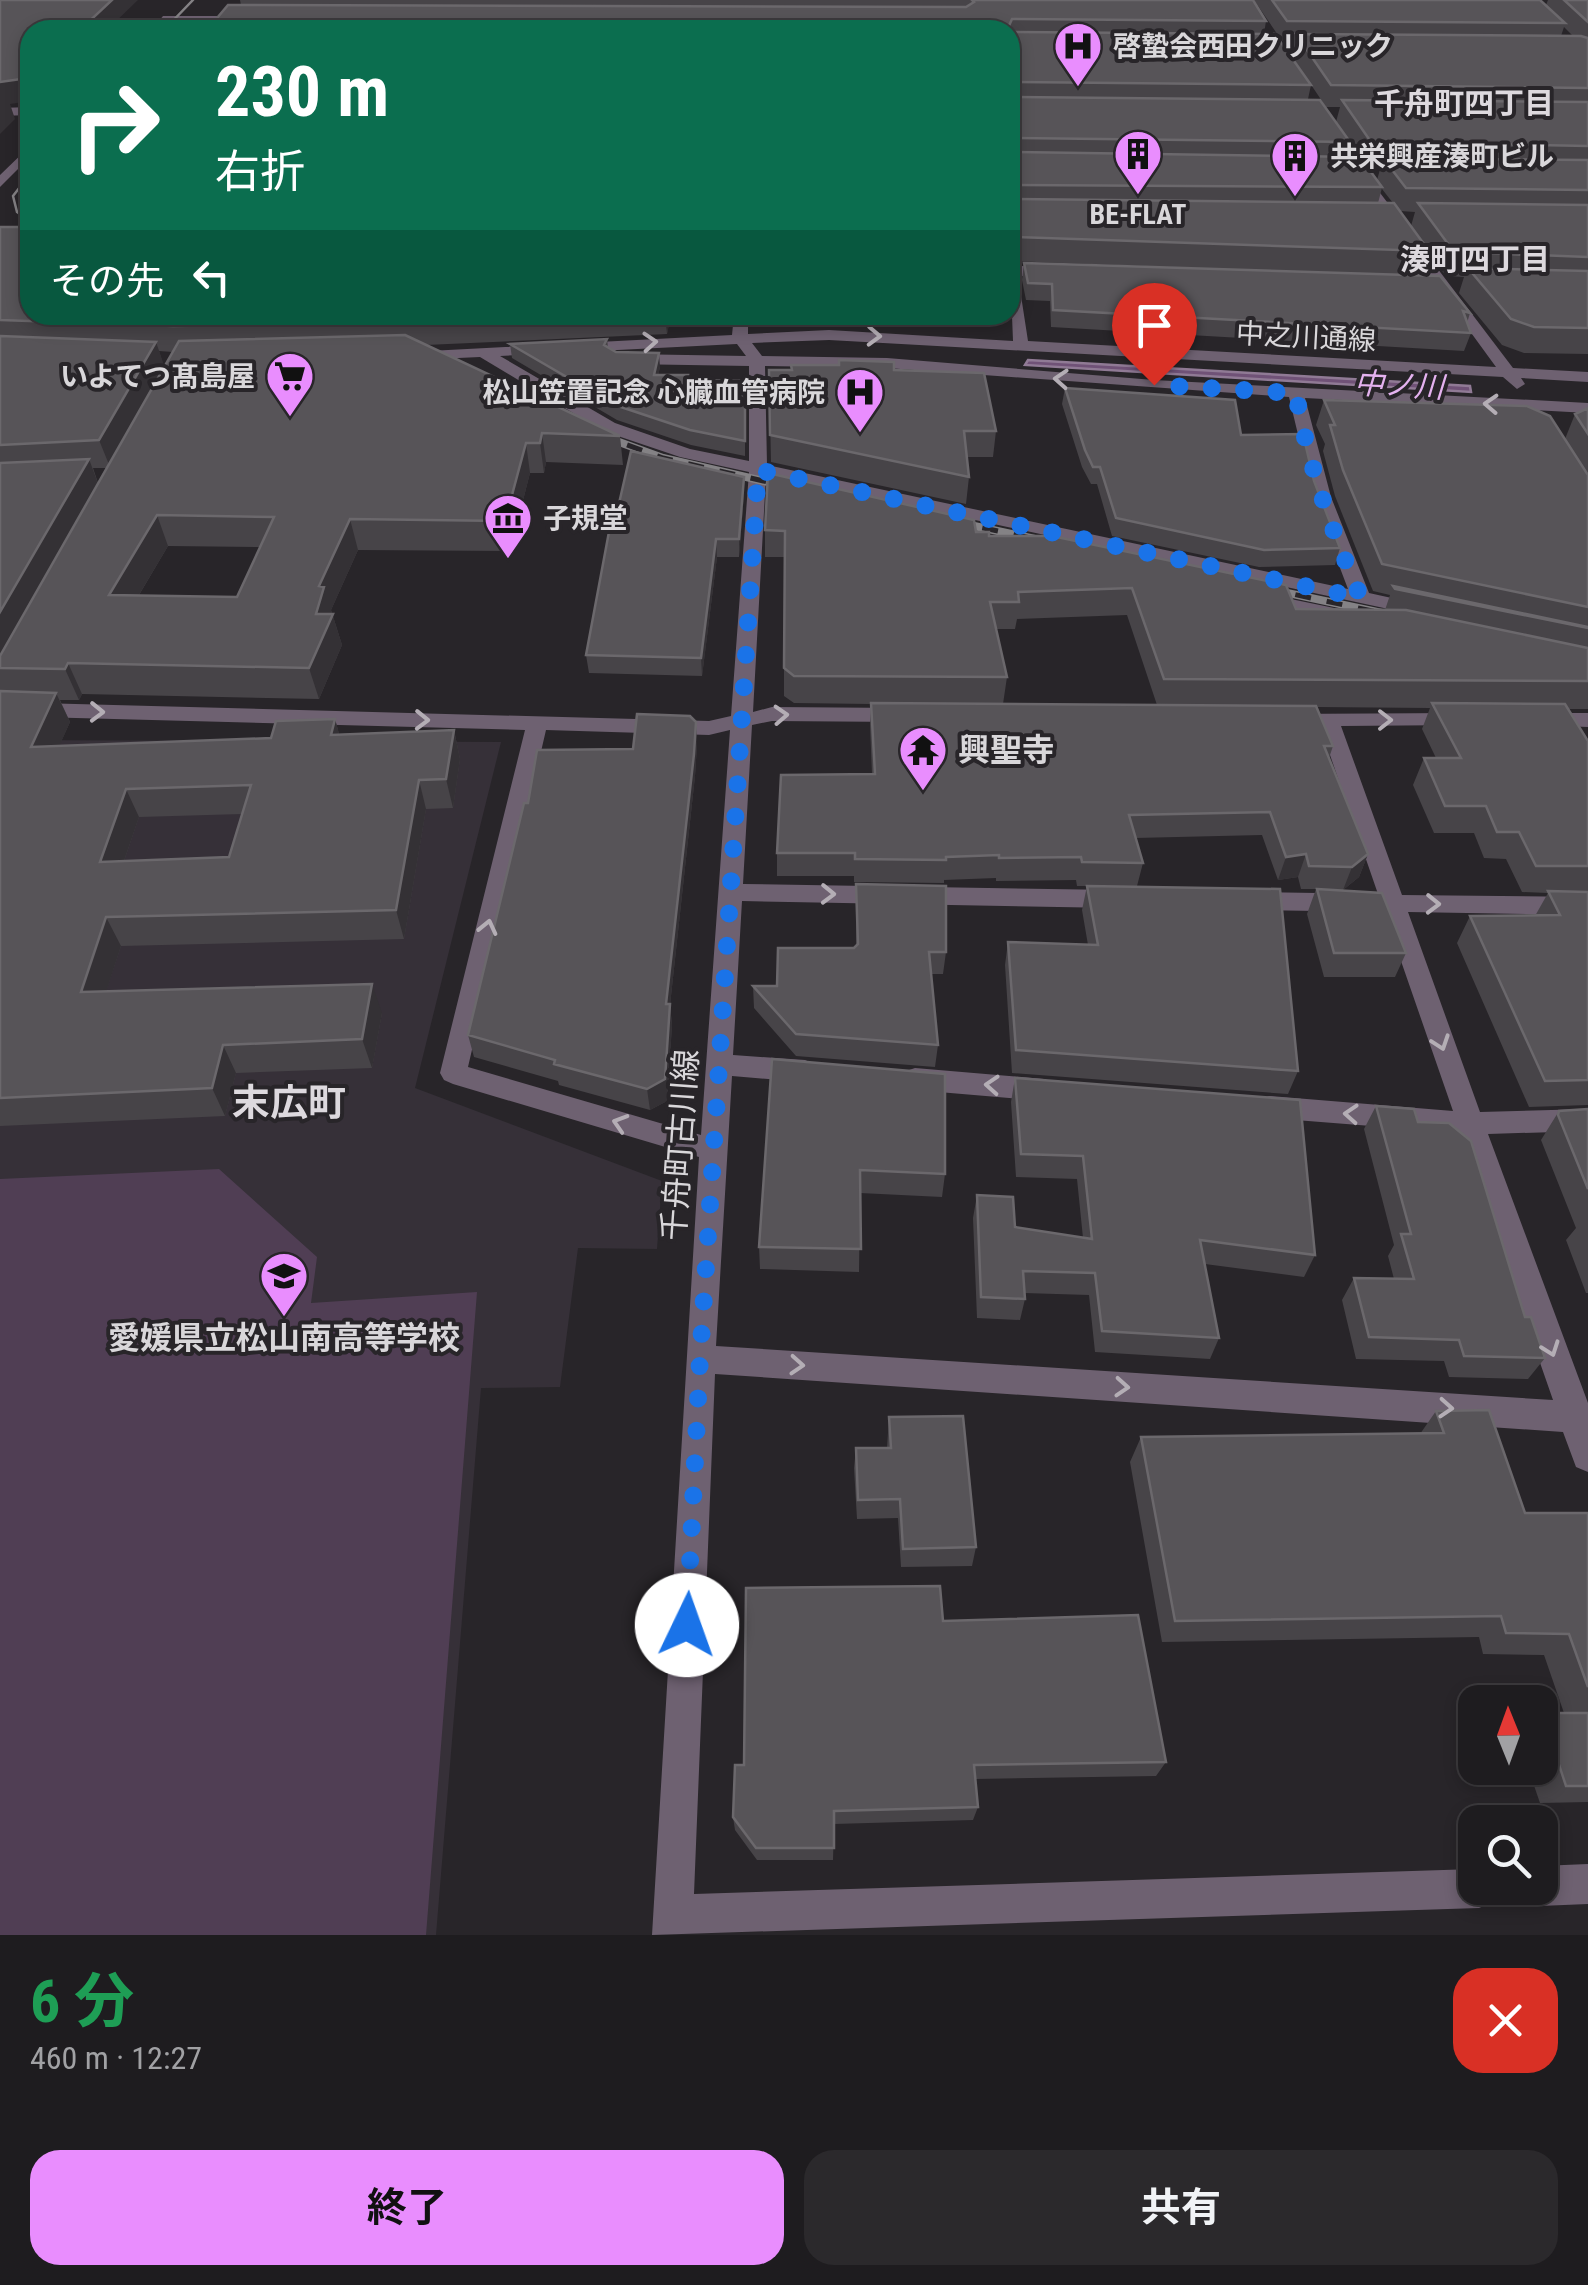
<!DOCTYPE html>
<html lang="ja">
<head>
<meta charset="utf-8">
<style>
  :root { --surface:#1e1c1f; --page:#2b292c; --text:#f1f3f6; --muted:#a1a1a4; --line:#3c3a3d; --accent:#e98dfe }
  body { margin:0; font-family:"Roboto Condensed","Noto Sans JP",sans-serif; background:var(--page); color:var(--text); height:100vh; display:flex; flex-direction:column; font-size:38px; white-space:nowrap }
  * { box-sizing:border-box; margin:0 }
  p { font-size:32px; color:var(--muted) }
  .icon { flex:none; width:55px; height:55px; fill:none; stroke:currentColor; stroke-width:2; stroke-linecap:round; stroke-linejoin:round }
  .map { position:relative; height:1935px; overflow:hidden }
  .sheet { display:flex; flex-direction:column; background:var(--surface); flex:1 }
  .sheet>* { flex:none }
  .hud { position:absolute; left:20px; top:20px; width:1000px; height:305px; border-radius:30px; box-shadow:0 5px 15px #0003,0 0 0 2px var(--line); background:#0b6e4f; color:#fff; overflow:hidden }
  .needle { width:65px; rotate:359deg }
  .buttons { position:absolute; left:1458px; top:1685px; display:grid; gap:20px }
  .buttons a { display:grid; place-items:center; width:100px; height:100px; border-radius:20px; background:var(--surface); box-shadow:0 5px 15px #0003,0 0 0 2px var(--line); font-size:50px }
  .pin { position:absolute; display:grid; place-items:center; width:85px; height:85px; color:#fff; margin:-102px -42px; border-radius:50% 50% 50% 0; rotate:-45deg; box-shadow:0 0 10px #0007 }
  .pin .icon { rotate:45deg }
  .me { position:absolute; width:110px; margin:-55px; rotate:3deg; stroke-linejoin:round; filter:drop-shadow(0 0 8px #0008) }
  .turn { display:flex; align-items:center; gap:35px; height:210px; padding:0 30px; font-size:45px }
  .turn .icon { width:130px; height:130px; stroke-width:2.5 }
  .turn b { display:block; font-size:70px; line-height:85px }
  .then { display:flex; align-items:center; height:95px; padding:0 30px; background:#0003; gap:20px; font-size:38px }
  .round { display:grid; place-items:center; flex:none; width:105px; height:105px; border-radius:30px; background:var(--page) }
  .overview { display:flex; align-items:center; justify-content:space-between; height:170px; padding:0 30px }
  h1 { font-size:60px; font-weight:700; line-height:75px; color:#1e9e55 }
  .action { display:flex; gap:20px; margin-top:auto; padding:20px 30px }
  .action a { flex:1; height:115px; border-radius:30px; background:var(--accent); color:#111; font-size:40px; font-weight:700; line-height:115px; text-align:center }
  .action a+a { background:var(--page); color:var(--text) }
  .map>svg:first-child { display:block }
</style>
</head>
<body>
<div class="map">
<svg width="1588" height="1935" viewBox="0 0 1588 1935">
  <rect width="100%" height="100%" fill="#282529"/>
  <path fill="#363038" d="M0 740 501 742 415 1088 662 1181 657 1249 578 1248 560 1387 481 1388 436 1935H0Z"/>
  <path fill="#503e54" d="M219 1169 317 1257 311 1303 477 1292 426 1935H0V1179Z"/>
  <path fill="#705277" stroke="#907a95" stroke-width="2.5" d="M1028 360 1470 386 1471 392 1025 365Z"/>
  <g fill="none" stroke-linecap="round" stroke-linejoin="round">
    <path fill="#6e6171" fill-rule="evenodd" d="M163 16H249L254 19 159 21Z
      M30 107V115L0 116V108Z
      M1327 123 1513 368 1588 372V382L1521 378 1525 384 1517 389 1503 377 829 340 752 343 762 356 887 358 1154 380 1588 403V413L1305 398 1331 497 1369 593 1428 606V614L1421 616 766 475 753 712 772 707 903 708 914 715 903 722 772 721 752 725 743 884 1115 890 1127 899 1115 908 742 901 733 1055 805 1060 814 1064 818 1071 814 1078 805 1082 732 1076 716 1346 1553 1400 1460 1133 1269 1118 1259 1115 1255 1107 1259 1099 1269 1096 1453 1111 1384 912 1250 910 1238 901 1250 892 1378 894 1320 726 1281 724 1277 719 1281 714 1458 713 1465 715 1469 720 1465 725 1341 726 1402 895 1588 897V915L1408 912 1480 1112 1588 1109V1131L1488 1134 1588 1403V1472L1576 1467 1563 1432 715 1374 694 1894 1475 1869V1888H1499L1493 1902 1479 1908 652 1935 699 1157 453 1084 444 1080 440 1073 525 730 0 716V702L709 721 731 716 749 472 680 457 603 431 480 357 415 360 410 358V352L732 335 734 315H748V334L829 330 1013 341 1010 265 1058 269 1065 273 1058 277 1018 276 1028 341 1496 367 1321 127ZM737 344 746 356 627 354 619 359 627 364 749 366V461L690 449 615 423 500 356ZM765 366 887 368 1289 397 1313 497 1348 589 767 465ZM546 730 709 735 730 730 701 1135 468 1067Z
      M30 146V157L0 187V175Z
      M1261 593 1344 610 1354 616 1344 622 1254 603V595Z
      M1543 713H1588V727L1536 725 1532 720 1536 715Z
      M915 1068 1044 1079 1054 1082 1057 1090 1054 1098 1044 1101 915 1090 906 1087 902 1079 906 1071Z
      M1588 1864V1904L1540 1906 1526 1900 1521 1888H1540V1866Z"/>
    <path stroke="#848285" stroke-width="2.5" d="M164 30 193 0
      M30 174 13 196 17 212 30 221"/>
    <g stroke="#848285" stroke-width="8">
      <path id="rail" d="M597 434 663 458 794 488
        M951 521 1049 542
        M1264 588 1396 616"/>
    </g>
    <use href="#rail" stroke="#282529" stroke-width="5" stroke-dasharray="16" stroke-linecap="butt"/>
  </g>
  <path fill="#474448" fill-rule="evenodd" d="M240 0H1253L1266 21 1264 34 1311 85 1308 99 1336 122 1340 107H1326L1291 55 1294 41H1282L1254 0H1540L1546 5 1548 0H1588V354L1524 353 1502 345 1459 293 1464 277 1446 276 1429 253 1422 275 1470 313 1467 323 1471 333 1464 351 1051 327 1050 301 1026 300 1022 280 1024 263 1255 270 1010 261V30L241 5ZM1564 27 1573 36H1561ZM1350 143 1360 157H1346ZM1366 165 1381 166 1377 180ZM1382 188V189L1393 203H1378ZM1400 211 1415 212 1411 226Z
    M0 227 30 315H683V319L669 324 667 334 426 345 620 436 623 465 546 462 544 473H530L510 551 358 550 331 610 342 645 319 699 82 694 79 700H60L70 722 59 746 271 738 335 719 339 734 454 730 460 759 453 808 426 809 404 939 121 946 106 991 382 1013 372 1068 236 1073 225 1116 0 1126ZM159 351 173 352 164 368ZM93 468H107L98 483ZM168 546 260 547 237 597 139 595ZM242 814 229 857 124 861 139 817Z
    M607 339 608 347 616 352 660 367 658 375 688 380 745 381V456L691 445 617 420 512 358 510 344Z
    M769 370H894L996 431 993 457H967L969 477 966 504 771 462Z
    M1065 388 1241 435 1314 481 1340 548 1335 565 1259 567 1112 536 1097 484H1091L1082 467 1062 404Z
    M1324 400 1565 439 1575 414 1588 408V709H1568L1588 741V1105L1529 1107 1457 943 1470 916H1535L1548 893 1522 892 1506 859 1484 858 1474 833H1434L1413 785 1424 758H1436L1422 729 1430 708 1317 707 1333 746 1329 758 1368 854 1359 877 1343 890 1322 889 1406 953 1395 977H1324L1307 914 1316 889H1301L1298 877 1278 880 1262 835 1135 838 1143 863 1137 886H1077L1076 880 996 881V878L944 880V883L854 882V876H777V853L872 774 870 725 871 704 794 703 784 696V557H765V530L976 532 1296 609 1385 610 1390 595 1373 591 1335 496 1323 451 1325 444 1316 425ZM1127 615 1157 705 1003 704 1007 677 996 629H1015L1017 619Z
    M744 494 739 557H717L702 676 589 673 586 655Z
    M697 745 695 776 670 1005 672 1025 667 1101 650 1110 559 1085 558 1081 474 1057 468 1035 528 803 633 749Z
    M856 884 946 952 943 974H931L938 1045 935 1067 796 1056 754 1008 753 986H777L856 946Z
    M1087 886 1298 1071 1288 1094 1012 1073 1005 965 1008 942 1088 945 1082 910Z
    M772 1059 945 1174 942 1197 860 1193 859 1272 760 1269 759 1247Z
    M1015 1078 1315 1255 1304 1277 1205 1264 1219 1338 1210 1359 1095 1352 1089 1295 1024 1293 1025 1299 1020 1320 977 1318 973 1218 977 1195 1015 1227 1083 1238 1077 1179 1016 1177 1011 1102Z
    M1376 1106 1418 1122 1525 1317 1545 1358 1528 1379 1449 1377 1444 1361 1356 1359 1342 1300 1354 1278 1394 1279 1388 1256 1394 1245 1364 1129Z
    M1588 1109V1293H1586L1566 1240 1576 1228 1541 1140 1559 1111Z
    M1436 1411 1525 1513H1588V1802L1540 1803 1528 1768H1540V1715L1542 1713H1564L1544 1655 1483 1654 1479 1637 1162 1642 1130 1462 1141 1437 1420 1434Z
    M889 1417 976 1547 972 1566 901 1567 898 1518 857 1519 854 1468 856 1448H887Z
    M943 1621 1166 1762 1156 1776 975 1779 978 1807 973 1820 834 1824 833 1860H757L735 1830 733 1817 744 1765Z"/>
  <path fill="#343135" d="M112 0H138L107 30H80Z
    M30 77V101L10 104 15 119 0 134V82Z
    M665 315H683V319L669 324 667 334Z
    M156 342 165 368 110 467 99 440Z
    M659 353 660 367 655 389 654 375Z
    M542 433 546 462 544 473 540 443Z
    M526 443 530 473 510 551 505 521Z
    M89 459 99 486 0 664V612Z
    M744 477V494L739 557V539Z
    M157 515 168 546 121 625 109 595Z
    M350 519 358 550 331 610 342 645 319 699 309 668 319 586Z
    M716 539 717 557 702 676 701 658Z
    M68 663 82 694 79 700 65 669Z
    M56 693 70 722 46 776 31 747Z
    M335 719 343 748 331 735Z
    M696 722 697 745 695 776 670 1005 672 1025 667 1101 650 1110 647 1089 666 1004Z
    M454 730 460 759 453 808 446 779Z
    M419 780 426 809 404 939 396 910Z
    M126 789 139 817 114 890 100 862Z
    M1306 854 1298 877 1278 880 1286 857Z
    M1368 854 1359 877 1343 890 1352 867Z
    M106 917 121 946 97 1020 81 992Z
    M372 984 382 1013 372 1068 362 1039Z
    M223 1045 236 1073 225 1116 212 1088Z"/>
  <path fill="#575458" stroke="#6b686c" stroke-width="2.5" fill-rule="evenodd" d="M0 0H112L80 30H30V77L28 78 0 82Z
    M972 0H1253L1266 21 1012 19 1008 28 1010 30H207L228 5 966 7 974 2Z
    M1272 0H1540L1565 23 1287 21Z
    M1564 0H1588V22Z
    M1010 30 1012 32 1275 34 1311 85 1012 82 1010 85Z
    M1296 34 1581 36 1588 38V88L1331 85Z
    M1010 97 1320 100 1350 142 1012 138 1010 141Z
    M1342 100 1588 102V146L1371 142Z
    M1010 152 1360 157 1382 187 1012 185 1010 187Z
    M1383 158 1588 160V190L1406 188Z
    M1010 199 1394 203 1429 251 1013 237 1010 239Z
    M1418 203 1588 205V257L1454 252Z
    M0 227H30V315H517L299 324 173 326 0 320Z
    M1024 263 1440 276 1470 313 1463 311 1471 333 1053 310 1052 284 1028 283Z
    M1468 268 1588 271V328L1534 327 1511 319Z
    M405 335 620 436 542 433 540 443H526L505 521 350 519 319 586 324 587 316 614H333L309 668 68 663 65 669 0 668V656L179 341ZM157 515 274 517 237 597 109 595Z
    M0 336 156 342 99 440 0 445Z
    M607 339 604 345 616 352 659 353 654 375H688L687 380 745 381V441L690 430 615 405 510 344Z
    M839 360 894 362V370L984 373 996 431H964L969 477 770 435 769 370H792L791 365H839Z
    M1065 388 1235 400 1241 435 1303 434 1314 481 1340 548 1264 550 1116 518 1100 467H1093L1085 450Z
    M1324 400 1527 406 1550 416 1588 475V607L1382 564 1343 470 1330 425H1335Z
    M1588 408V434L1575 414Z
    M631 451 744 477 739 539H716L701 658 586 655 611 521H615Z
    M89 459 0 612V463Z
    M768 473 974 520 976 532H989V536H1052L1286 585 1296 609 1406 610 1588 648V681L1164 679 1132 588 1018 592 1019 602H990L1007 677 794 676 784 668 785 531 765 530Z
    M1393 586 1588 627V628L1395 589Z
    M0 691 56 693 31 747 271 738 276 721 335 719 331 735 454 730 446 779 419 780 396 910 106 917 81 992 372 984 362 1039 223 1045 212 1088 0 1098ZM251 785 229 857 100 862 126 789Z
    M871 703 1316 706 1333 746H1324L1368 854 1352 867 1309 866 1306 854 1286 857 1270 812 1129 815 1143 863 1082 862 1081 857 999 858V855L946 857V860L855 859V853H777L781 775 875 774Z
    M1432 703 1565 704 1588 741V866H1536L1519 832H1497L1486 806H1445L1424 758H1461Z
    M637 714 690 716 696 722 694 754 666 1004H670L665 1079 647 1089 554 1064 555 1060 468 1035 524 803H528L537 750 633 749Z
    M856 884 946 886V952H929L938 1045 796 1034 753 986H777L778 948H854L858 944Z
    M1087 886 1280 889 1298 1071 1016 1050 1008 942 1098 945Z
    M1317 889 1382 893 1406 953H1334Z
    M1548 891 1588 892V1080L1545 1081 1470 916 1560 915Z
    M772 1059 945 1074V1174L860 1170 861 1249 759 1247Z
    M1015 1078 1300 1100 1315 1255 1200 1240 1219 1338 1102 1331 1095 1273 1023 1271 1025 1299 981 1297 977 1195 1013 1197 1015 1227 1092 1239 1083 1156 1021 1154Z
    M1376 1106 1414 1109 1418 1122 1449 1123 1471 1141 1525 1317H1531L1545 1358 1464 1356 1459 1340 1369 1337 1354 1278 1414 1279 1401 1234H1411Z
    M1588 1109V1189L1558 1115 1559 1111Z
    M1489 1410 1525 1513H1588V1687L1569 1634 1506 1633 1501 1616 1175 1621 1141 1437 1444 1433 1436 1411Z
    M963 1416 976 1547 903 1549 900 1499 858 1500 856 1448H891L889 1417Z
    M940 1586 943 1621 1138 1615 1166 1762 974 1765 978 1807 834 1811V1848H756L733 1817 735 1765H744L746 1588Z
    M1542 1713H1588V1786H1566Z"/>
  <defs><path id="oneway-chevron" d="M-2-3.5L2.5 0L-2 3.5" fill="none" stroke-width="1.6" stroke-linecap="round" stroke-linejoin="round" transform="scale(2.5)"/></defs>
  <g stroke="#b4aeb5">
    <use href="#oneway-chevron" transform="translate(874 336) rotate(2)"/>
    <use href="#oneway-chevron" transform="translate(650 342) rotate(-4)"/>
    <use href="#oneway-chevron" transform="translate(1061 379) rotate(-176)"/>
    <use href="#oneway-chevron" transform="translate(1491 404) rotate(-177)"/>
    <use href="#oneway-chevron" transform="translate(97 712) rotate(1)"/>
    <use href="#oneway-chevron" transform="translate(781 715) rotate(-3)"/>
    <use href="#oneway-chevron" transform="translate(422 720) rotate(1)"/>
    <use href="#oneway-chevron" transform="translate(1385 720)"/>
    <use href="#oneway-chevron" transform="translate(828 894) rotate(1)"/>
    <use href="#oneway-chevron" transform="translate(1433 904) rotate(1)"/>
    <use href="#oneway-chevron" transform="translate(488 927) rotate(-77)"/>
    <use href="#oneway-chevron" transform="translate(1441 1043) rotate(71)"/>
    <use href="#oneway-chevron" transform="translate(992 1085) rotate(-176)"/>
    <use href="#oneway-chevron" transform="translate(1351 1114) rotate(-176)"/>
    <use href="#oneway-chevron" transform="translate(620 1123) rotate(-163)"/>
    <use href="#oneway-chevron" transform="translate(1551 1349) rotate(70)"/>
    <use href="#oneway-chevron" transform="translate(797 1365) rotate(4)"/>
    <use href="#oneway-chevron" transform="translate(1122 1387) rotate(4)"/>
    <use href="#oneway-chevron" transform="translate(1446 1408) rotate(4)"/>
  </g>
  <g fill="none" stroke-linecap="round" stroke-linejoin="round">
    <path stroke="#1a73e8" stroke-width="18" stroke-dasharray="0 32.4" d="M687 1625 700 1358 758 470 1361 598C1332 531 1308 465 1296 393L1154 385"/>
  </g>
  <defs>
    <g id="hospital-pin" transform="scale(2.5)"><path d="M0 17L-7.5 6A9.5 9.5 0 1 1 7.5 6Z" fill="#e98dfe" stroke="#282529"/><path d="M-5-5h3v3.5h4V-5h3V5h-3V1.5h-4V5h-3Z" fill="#111"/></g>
    <g id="building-pin" transform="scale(2.5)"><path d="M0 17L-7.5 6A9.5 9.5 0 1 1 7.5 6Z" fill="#e98dfe" stroke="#282529"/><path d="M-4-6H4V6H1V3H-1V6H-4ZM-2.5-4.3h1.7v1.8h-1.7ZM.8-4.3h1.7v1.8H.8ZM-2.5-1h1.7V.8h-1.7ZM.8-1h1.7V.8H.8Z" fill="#111"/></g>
    <g id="supermarket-pin" transform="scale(2.5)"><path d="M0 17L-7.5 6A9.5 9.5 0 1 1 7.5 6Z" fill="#e98dfe" stroke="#282529"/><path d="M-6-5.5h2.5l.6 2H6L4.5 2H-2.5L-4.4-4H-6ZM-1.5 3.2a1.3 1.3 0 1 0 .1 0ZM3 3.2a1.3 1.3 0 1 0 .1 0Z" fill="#111"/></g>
    <g id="museum-pin" transform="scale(2.5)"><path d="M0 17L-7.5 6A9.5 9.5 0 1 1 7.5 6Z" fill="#e98dfe" stroke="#282529"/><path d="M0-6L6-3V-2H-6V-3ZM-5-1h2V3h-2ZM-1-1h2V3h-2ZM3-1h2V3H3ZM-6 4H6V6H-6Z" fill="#111"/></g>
    <g id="temple-pin" transform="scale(2.5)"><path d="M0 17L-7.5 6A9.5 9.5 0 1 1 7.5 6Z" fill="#e98dfe" stroke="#282529"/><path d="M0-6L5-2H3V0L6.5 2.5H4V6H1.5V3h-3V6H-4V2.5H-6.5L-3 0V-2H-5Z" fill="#111"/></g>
    <g id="school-pin" transform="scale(2.5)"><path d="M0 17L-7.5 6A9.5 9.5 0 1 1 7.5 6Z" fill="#e98dfe" stroke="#282529"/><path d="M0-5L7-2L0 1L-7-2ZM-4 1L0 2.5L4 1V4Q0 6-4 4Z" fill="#111"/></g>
  </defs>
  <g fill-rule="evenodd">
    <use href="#hospital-pin" x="1078" y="46"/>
    <use href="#building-pin" x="1138" y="154"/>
    <use href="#building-pin" x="1295" y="156"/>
    <use href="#supermarket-pin" x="290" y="376"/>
    <use href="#hospital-pin" x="860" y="392"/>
    <use href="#museum-pin" x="508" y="518"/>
    <use href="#temple-pin" x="923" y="750"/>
    <use href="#school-pin" x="284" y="1276"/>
  </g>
  <g text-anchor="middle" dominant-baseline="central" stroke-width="8" stroke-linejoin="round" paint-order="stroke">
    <g font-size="28" font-weight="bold" fill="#d9d7da" stroke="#282529" text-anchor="start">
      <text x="1113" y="46">啓蟄会西田クリニック</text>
      <text x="1330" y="156">共栄興産湊町ビル</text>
      <text x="1138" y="214" text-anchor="middle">BE-FLAT</text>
      <text x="255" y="376" text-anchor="end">いよてつ髙島屋</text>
      <text x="825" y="392" text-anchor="end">松山笠置記念 心臓血管病院</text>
      <text x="543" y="518">子規堂</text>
    </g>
    <g font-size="28" fill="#d9d7da" stroke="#282529">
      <text transform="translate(1306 337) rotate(3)">中之川通線</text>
    </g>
    <g font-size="30" font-weight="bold" fill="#ddd9de" stroke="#282529">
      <text x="1464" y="103">千舟町四丁目</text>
      <text x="1475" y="259">湊町四丁目</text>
    </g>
    <g font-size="30" font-style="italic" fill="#e4b2ef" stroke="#282529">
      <text transform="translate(1399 385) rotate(3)">中ノ川</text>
    </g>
    <g font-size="32" font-weight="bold" fill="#d9d7da" stroke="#282529" text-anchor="start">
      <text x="958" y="750">興聖寺</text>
      <text x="284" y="1338" text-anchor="middle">愛媛県立松山南高等学校</text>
    </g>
    <g font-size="32" fill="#d9d7da" stroke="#282529">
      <text transform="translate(680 1145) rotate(-86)">千舟町古川線</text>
    </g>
    <g font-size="38" font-weight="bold" fill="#ddd9de" stroke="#282529">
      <text x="289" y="1103">末広町</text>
    </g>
  </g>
</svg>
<div class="buttons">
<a><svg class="needle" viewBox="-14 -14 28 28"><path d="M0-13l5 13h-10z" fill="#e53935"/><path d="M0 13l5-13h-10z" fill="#a1a1a4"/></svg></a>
<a><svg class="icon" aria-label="search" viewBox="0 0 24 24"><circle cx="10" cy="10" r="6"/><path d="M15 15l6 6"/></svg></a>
</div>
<div class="pin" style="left:1154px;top:385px;background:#d93025"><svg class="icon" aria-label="arrive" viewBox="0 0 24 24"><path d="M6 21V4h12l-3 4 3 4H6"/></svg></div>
<svg class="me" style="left:687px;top:1625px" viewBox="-20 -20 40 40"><circle r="19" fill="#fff"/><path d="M0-13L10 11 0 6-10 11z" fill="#1a73e8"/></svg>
<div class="hud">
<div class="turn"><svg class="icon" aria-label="right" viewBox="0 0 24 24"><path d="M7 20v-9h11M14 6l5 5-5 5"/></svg><div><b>230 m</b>右折</div></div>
<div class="then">その先<svg class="icon" aria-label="left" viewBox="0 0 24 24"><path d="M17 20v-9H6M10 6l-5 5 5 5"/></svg></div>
</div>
</div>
<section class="sheet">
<div class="overview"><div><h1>6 分</h1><p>460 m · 12:27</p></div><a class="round" style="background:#d93025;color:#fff"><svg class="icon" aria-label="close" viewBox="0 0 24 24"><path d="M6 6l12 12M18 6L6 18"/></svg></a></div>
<div class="action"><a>終了</a><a>共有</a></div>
</section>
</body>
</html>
